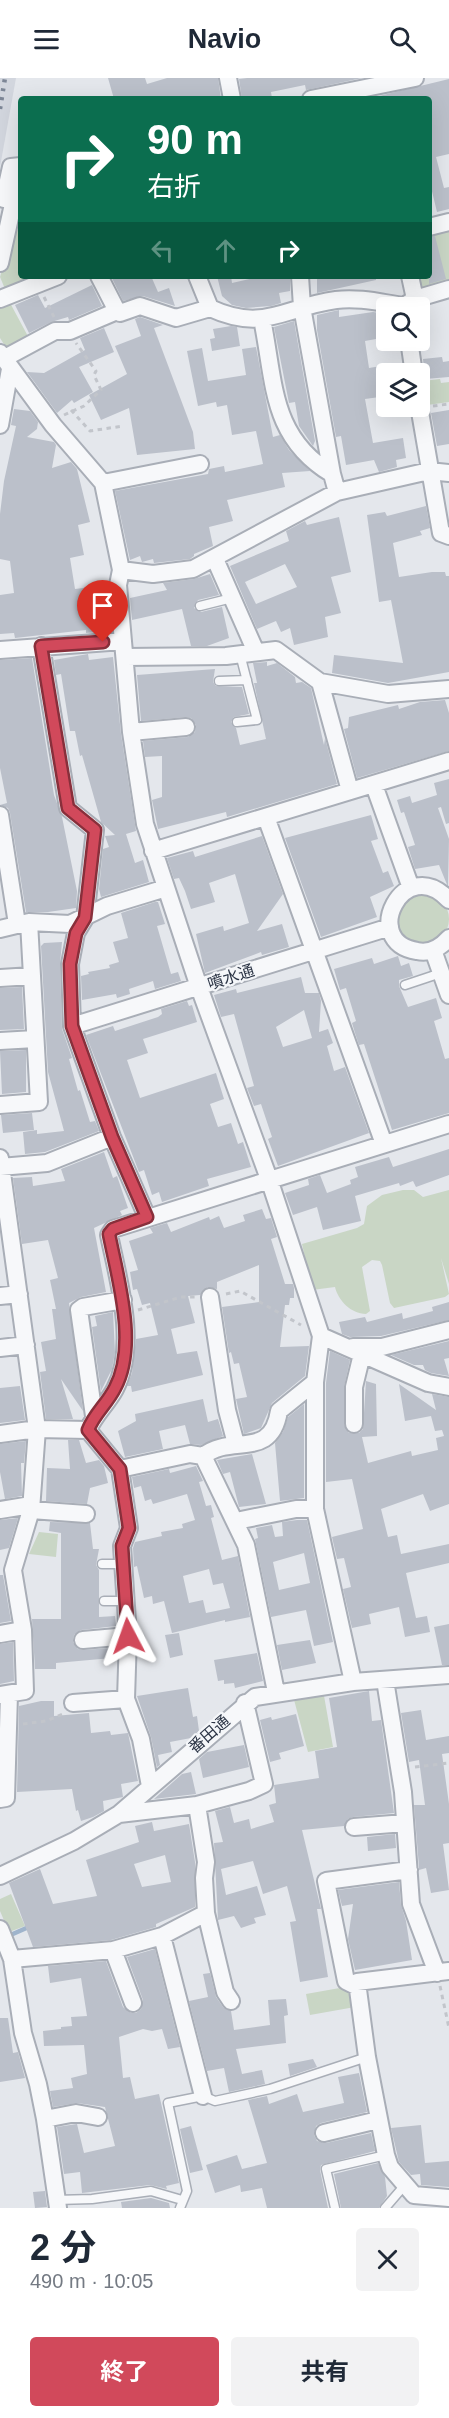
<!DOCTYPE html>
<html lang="ja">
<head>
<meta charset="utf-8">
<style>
  :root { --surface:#fff; --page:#f2f2f3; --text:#1f2937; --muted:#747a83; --accent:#d1495b }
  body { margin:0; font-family:Helvetica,"Noto Sans JP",sans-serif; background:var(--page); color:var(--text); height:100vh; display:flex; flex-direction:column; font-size:22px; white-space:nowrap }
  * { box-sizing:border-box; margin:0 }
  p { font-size:20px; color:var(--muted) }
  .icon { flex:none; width:33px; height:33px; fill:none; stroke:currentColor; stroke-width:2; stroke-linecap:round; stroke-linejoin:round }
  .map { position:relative; height:2130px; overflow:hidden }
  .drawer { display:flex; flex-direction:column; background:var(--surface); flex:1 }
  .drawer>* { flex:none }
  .hud { position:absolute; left:18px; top:18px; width:414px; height:183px; border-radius:6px; box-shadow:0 6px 24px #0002; background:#0b6e4f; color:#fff; overflow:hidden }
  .tools { position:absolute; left:376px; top:219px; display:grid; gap:12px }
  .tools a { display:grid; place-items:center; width:54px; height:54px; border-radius:6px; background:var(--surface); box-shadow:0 6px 24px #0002; font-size:30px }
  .pin { position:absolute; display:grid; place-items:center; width:51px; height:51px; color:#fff; margin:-62px -26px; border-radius:50% 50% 50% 0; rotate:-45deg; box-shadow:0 0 6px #0007 }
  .pin .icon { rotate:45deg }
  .me { position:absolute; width:66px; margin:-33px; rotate:356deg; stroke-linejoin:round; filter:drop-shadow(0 0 4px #0008) }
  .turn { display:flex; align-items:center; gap:21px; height:126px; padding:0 30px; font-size:27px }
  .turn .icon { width:78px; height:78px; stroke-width:2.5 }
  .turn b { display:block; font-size:42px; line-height:51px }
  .lanes { display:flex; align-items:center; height:57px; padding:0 30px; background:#0003; justify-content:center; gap:30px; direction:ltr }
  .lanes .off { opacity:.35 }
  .round { display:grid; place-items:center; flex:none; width:63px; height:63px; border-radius:6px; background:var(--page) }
  .summary { display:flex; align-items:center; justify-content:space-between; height:102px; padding:0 30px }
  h1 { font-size:36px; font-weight:700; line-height:45px }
  .cta { display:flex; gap:12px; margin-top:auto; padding:12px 30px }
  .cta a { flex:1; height:69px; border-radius:6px; background:var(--accent); color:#fff; font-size:24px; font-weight:700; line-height:69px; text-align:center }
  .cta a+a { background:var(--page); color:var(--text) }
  header { display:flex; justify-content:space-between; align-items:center; height:78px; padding:0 30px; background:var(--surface); font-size:27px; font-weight:700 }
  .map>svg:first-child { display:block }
</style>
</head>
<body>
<header><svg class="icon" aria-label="menu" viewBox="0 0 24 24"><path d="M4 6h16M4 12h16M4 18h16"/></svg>Navio<svg class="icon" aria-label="search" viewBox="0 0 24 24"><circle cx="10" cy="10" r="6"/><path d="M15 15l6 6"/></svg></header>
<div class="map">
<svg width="449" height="2130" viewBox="0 0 449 2130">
  <rect width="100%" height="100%" fill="#e4e7ec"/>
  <path fill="#d2d6de" d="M0 0H16L0 89Z"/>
  <path fill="#c9d6c5" d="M449 145V208L419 211 416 198H429V150Z
    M21 150V198H39L5 211 0 199 13 154Z
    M9 223 30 262 7 271 0 260V228Z
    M440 301 441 305 449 304V324L427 327 423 303Z
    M395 841a27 27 0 1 1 54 0a27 27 0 1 1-54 0Z
    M403 1112H414L423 1119 449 1112V1206L441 1180 449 1216 445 1219 394 1230 390 1225 382 1187 380 1183 372 1182 362 1189 370 1233 366 1236C351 1236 338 1222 335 1209L312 1212 302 1166 357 1150 364 1146 367 1128 382 1117Z
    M39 1454 58 1456 56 1479 29 1476Z
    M323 1612 333 1669 308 1674 293 1618Z
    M11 1816 25 1848 9 1854 0 1833V1821Z
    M351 1908 355 1929 310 1937 306 1916Z"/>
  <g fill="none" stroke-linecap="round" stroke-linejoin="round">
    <path stroke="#9fb4cc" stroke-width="4.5" d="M6 1859 31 1848"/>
  </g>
  <path fill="#bbc0ca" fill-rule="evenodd" d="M108 0H145L147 6 167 0H218L221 21H114Z
    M247 0H362L306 12 305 7 271 14 272 20 242 21 239 1Z
    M449 1V76L436 79 444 110 449 109V131L437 134 429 101V21H376L375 19Z
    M435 158 446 201 429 206V159Z
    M111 198H151L158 214 169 210 175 228 143 218 123 223Z
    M217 198H231L232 205 262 198H290V213L279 215 281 225 271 228 246 230 232 227 222 218Z
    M317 198H376V202L317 215Z
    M92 207 102 228 69 242 68 239 51 244 29 255 15 227 38 217 45 230Z
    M339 232V239L373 234 387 236V259L365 263 369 290 387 287V318L365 321 373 365 403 360 406 380 396 382 397 389 379 394 374 382 346 387 341 358 336 359 317 252V237Z
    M140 239 163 247 154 250 193 354 195 371 137 377 129 330 101 342 89 317 127 296 115 268 141 258 135 241Z
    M294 243 315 363 313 368 299 348 295 324 289 325 274 249Z
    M231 248 237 249 240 268 212 273 210 261 215 260 213 251Z
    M104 250 114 274 79 289 93 314 74 325 72 322 57 335 27 294 44 295 85 272 80 260Z
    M256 269 273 359 280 357 289 372 310 393 282 395 285 409 227 422 233 443 209 449 213 468 194 476V478L190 481 154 485 153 481 142 484 140 478 130 482 115 413 208 396 209 391 224 388 225 394 263 386 256 353 232 357 227 327 217 329 216 324 198 328 187 273 202 270 208 303 246 297 242 271Z
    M442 279 443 284 449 283V299L425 301 423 281Z
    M14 331 30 333 38 344 37 351 27 359 54 364 56 367 52 390 71 384 77 391 90 444 78 447 84 477 70 480 75 511 91 509 92 515 104 513 109 530 112 553 86 555V552L15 560 14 555 0 556V517L14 515 10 483 0 481V436L4 403 16 348 11 347Z
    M449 332V366L437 368 431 335Z
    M426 428 430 450 420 453 422 457 393 465 399 499 432 494H445L446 498H449V594L388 605 332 595 334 577 403 585 391 522 379 524 367 437 385 434 387 438Z
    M339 439 351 494 331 499 341 535 325 539 328 559 294 567 290 550 281 554 276 543 257 551 230 488 289 463 286 453 305 443 307 447ZM285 486 297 509 256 526 245 504Z
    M210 496 219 517 198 522 194 530 201 534 222 529 229 560 207 568H191L182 531 132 542 130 520 167 512 163 505 194 501Z
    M88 576 89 582 113 579 121 656 136 753 126 756 135 785 143 782 149 804 101 819 99 811 103 771 109 769 105 758 115 757 101 744 82 677 80 678 75 653H70L61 596 56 597 54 582Z
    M32 580 54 717 62 739 77 813 76 830 48 834H26L10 735 8 730 0 727 7 725 0 690V582Z
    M267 584V588L277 585 295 599 296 605 302 604 311 610 324 667 325 660 337 706 227 739 226 734 158 751 152 722 162 719V678L145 679 143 663 188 659 195 654 196 647 191 640 186 639 141 643 137 597 215 591 213 604 216 608 242 609 249 636 234 639 231 644 236 650 240 667 266 661 254 605H257L253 585Z
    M445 622 449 635V673L357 700 344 651 348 650 349 639 398 627 399 631 420 624Z
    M449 701V745L446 746 441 729 438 730 449 761 448 809 439 787 415 791 408 769 415 767 404 734 401 735 397 722 410 718 412 725 437 717 434 705Z
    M371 737 378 761 371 763 383 795 388 793 394 808 370 819 377 839 321 859 285 760Z
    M262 758 283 816 257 853 282 846 289 869 262 877 261 874 205 895 196 856 223 848 224 853 249 845 235 796 209 805 215 824 191 831 185 813 179 800 174 801 167 780 193 773 195 779Z
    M155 824H158L165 846 157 848 171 896 178 894 181 903 155 911 153 903 129 911 130 916 117 920 116 916 82 922 81 898 89 896 88 894 110 890 109 887 119 884 113 864 128 860 121 835Z
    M62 864 60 886 62 951 72 980 69 981 78 1013 80 1012 90 1044 95 1043 99 1053 45 1074 25 1076 23 1054 37 1052V1056L64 1053 48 994 41 868 44 865Z
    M398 878 401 888 409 885 413 898 399 902V908L408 929 436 920 442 940 434 943 445 981 449 980V1035L392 1052 364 966 359 967 355 955 352 945 356 943 346 910 340 912 334 891 372 880 374 886Z
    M301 899 305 915H319L321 923 319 954 328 951 333 965 327 968 334 993 345 989 369 1055 278 1088 268 1061 272 1059 261 1026 254 1028 247 1010 254 1008 234 936 221 939 214 917 236 911 237 915ZM304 932 312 960 283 969 276 949Z
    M22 909 24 951 0 952V910Z
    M187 923 189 928 192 927 197 944 143 961 148 975 127 982 140 1020 216 995 224 1021 210 1026 218 1049 231 1045 238 1066 243 1064 251 1089 207 1101 209 1108 162 1124 159 1114 152 1117 144 1092 139 1094 86 957 113 948 115 953 158 939 162 936 161 931Z
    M26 972V1014L2 1016 0 973Z
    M32 1035 34 1052 3 1055 1 1037Z
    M449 1071V1097L416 1109 413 1103 400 1108 399 1105 355 1118 361 1143 323 1152 317 1129 293 1137 285 1115 309 1107 308 1101 320 1097 327 1115 351 1106 350 1102 358 1099 355 1089 389 1079 393 1089Z
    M104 1074 113 1100 117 1098 128 1130 120 1133 122 1137 94 1150 106 1214 81 1219 69 1225 83 1333 61 1301 73 1341H46L40 1294 46 1293 41 1264 56 1261 52 1231H56L50 1202 58 1200 48 1162 22 1166 13 1100 32 1099 33 1108 65 1103 61 1091Z
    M262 1131 266 1141 271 1140 277 1159 271 1161 285 1206H293L294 1210V1220H290L289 1227H285L280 1269 309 1268 305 1298 272 1325 261 1350 244 1356 236 1321 247 1319 239 1285 234 1286 231 1274 229 1275 222 1229 259 1224V1187L217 1204V1211L208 1209 200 1217 188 1218 195 1245 171 1251 177 1276 197 1273 203 1297 132 1314 131 1308H127L132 1295 136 1261 158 1257 150 1225 142 1227 137 1211 133 1212 130 1194 138 1192 129 1163 153 1155 150 1150 167 1145 171 1154 209 1139 210 1142 219 1138 224 1150 245 1143 243 1137Z
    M449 1224V1242L381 1258 350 1259 342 1256 339 1244 365 1239 367 1244 402 1235 403 1241 433 1233 432 1229Z
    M113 1234 115 1274 112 1291 101 1313 92 1249 97 1248 95 1238Z
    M449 1263V1280L444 1281 449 1298 431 1295 425 1292 423 1287H414L391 1277Z
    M330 1273 350 1282 344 1309V1346L349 1355H359L363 1351 366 1303 376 1306 377 1358 362 1359 368 1385 411 1373 412 1378 438 1372 436 1360 444 1358 442 1352 435 1353 431 1338 405 1343 399 1306 436 1332 432 1316 449 1319V1426L430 1433 423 1416 381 1431 388 1459 397 1457 401 1476 449 1466V1485L406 1495 416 1540 427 1538 430 1554 405 1559 399 1529 369 1536 371 1546 352 1550 343 1511 351 1509 344 1480 337 1481 332 1459 363 1451 352 1401 326 1404V1305Z
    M20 1308 25 1342 0 1345V1310Z
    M203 1321 208 1344 218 1341 223 1358 201 1367 190 1366 185 1347 159 1353 163 1371 125 1379 118 1353 136 1343 135 1336Z
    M304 1326V1420L280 1423 275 1365 283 1354 288 1339Z
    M68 1362H79L86 1385 99 1382 104 1388 108 1405 90 1410 87 1426 46 1423 47 1390 70 1391Z
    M26 1363 24 1385H21L22 1418 5 1421 0 1394V1366Z
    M252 1376 266 1426 239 1429 230 1394 223 1396 217 1382Z
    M196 1388 203 1403 199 1404 206 1428 211 1427 214 1439 211 1440 222 1482 238 1478 250 1539 225 1544V1542L172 1555 164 1523 153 1526 152 1518 144 1520 137 1488 134 1489 133 1470 135 1464 162 1458 161 1454 183 1450 182 1446 195 1442 187 1416 153 1426 151 1421 145 1423 141 1408 134 1410 132 1399 169 1391 170 1395ZM209 1491 213 1507 223 1505 230 1530 206 1535 203 1522 189 1525 183 1498Z
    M18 1440 9 1470 0 1472V1442Z
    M297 1442H307L333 1564 314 1568 306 1532 271 1539 255 1461 258 1460 256 1450 272 1447 275 1459 283 1458 282 1444ZM304 1475 310 1505 279 1512 273 1484Z
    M50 1444 90 1445 93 1471H99L96 1487 99 1492V1539L115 1538 116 1548 81 1552 74 1557 73 1564 78 1571 83 1572 111 1570 112 1580 56 1585V1591H35L32 1541H61V1455L49 1453Z
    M0 1497H3L11 1543 0 1545Z
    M449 1546V1587H442L434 1549Z
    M179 1555 183 1577 170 1580 165 1557Z
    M310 1562 316 1585 282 1592 277 1567Z
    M13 1564 14 1603 0 1606V1566Z
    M257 1575 263 1603 235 1610 234 1605 224 1606V1602L218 1603 214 1582Z
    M188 1610 193 1639 197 1638 199 1653 191 1660 170 1664 172 1674 158 1677 160 1687 157 1689 151 1659 137 1618Z
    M369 1613 372 1643 381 1642 394 1735 353 1739 348 1741 344 1748 302 1752 321 1831H317L328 1899 300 1904 290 1844 296 1843 287 1808 263 1816 253 1783 221 1791 226 1817 257 1808 266 1837 254 1840 256 1845 241 1850 234 1838 218 1842 214 1765 223 1764 215 1733 230 1729 234 1745 249 1741 251 1751 274 1744 269 1727 276 1725 274 1707 319 1700 315 1673 337 1669 329 1620Z
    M41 1623H54V1638L89 1635 91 1655 110 1653 111 1657 128 1655 138 1703 121 1706 123 1719 103 1723 104 1733 93 1739 81 1743 78 1732 76 1733 72 1711 17 1714 19 1628Z
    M421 1632 426 1662 449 1658V1675L442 1676 449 1726V1765L443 1766 449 1812 431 1815 426 1790 419 1792V1789L414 1727H425L419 1682 409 1684 401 1635Z
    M296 1636 304 1668 279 1675 281 1681 270 1684 260 1642 271 1639 272 1642Z
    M244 1667 249 1689 203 1700 199 1681 207 1674Z
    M191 1694 196 1716 154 1721 182 1696Z
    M152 1744 154 1753 189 1746 195 1784V1829L156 1846V1849L111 1862 33 1869 9 1805 40 1791 53 1826 97 1818 86 1782 139 1764 135 1748ZM165 1777 171 1804 142 1809 134 1786Z
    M395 1756 396 1770 368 1773 367 1759Z
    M399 1804 401 1827 406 1843 412 1882 355 1892 348 1861 353 1826 342 1828 338 1812Z
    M155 1871 180 1969 168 1971 162 1951 152 1953 143 1951 119 1959 123 2000 130 1999 135 2021 159 2016 179 2105 166 2108 167 2111 150 2107 82 2115 80 2094 64 2096 57 2049 77 2046 84 2075 115 2068 105 2029 77 2025 53 2029 50 2013 73 2010 71 2000 87 1996 84 1967 44 1968 43 1953 61 1951V1949L72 1948 71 1939 87 1938 81 1900 50 1905 48 1888 106 1883 123 1929 131 1935H136L141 1931 143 1922 127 1879Z
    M210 1895 216 1919 223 1929 231 1933 234 1952 270 1947 268 1922 286 1921 288 1937 284 1938 286 1965 236 1971 242 1996 262 1992 265 2006 229 2014 224 1990 207 1993 189 1923 208 1919 203 1896Z
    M0 1940H8L13 1975 18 1974 25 2000 0 2004Z
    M313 1981 317 1989 290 1998 288 1986Z
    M359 1995 367 2034 321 2045 316 2048 314 2057 317 2063 326 2065 371 2055 375 2073 321 2087 320 2092 328 2130H267L262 2110 241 2114 240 2107 215 2115 206 2087 237 2077 242 2091 267 2085 248 2022 267 2018 269 2026 297 2016 303 2034 344 2025 338 1999Z
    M421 2047 425 2085 449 2083V2109L421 2107 420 2096 411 2097 399 2084 391 2050Z
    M191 2048 203 2092 190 2095 180 2051Z
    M378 2085 385 2099 387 2118 379 2130H341L334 2096Z
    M45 2113 47 2129 35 2130 33 2114Z
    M151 2120 169 2125 170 2130H122L121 2124Z"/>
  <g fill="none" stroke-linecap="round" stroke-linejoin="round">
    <g stroke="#a9aeb7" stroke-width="11">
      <path id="service" d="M200 528 232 520
        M219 603 247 602
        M237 644 257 642 240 576
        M405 907 441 895
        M102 1486H123
        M104 1523H126
        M56 2122 92 2121 151 2113 182 2122
        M180 2130 187 2113 168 2025 203 2018 215 2023 270 2011 367 1979
        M335 2130 326 2091 386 2077
        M385 2130 404 2108"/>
    </g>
    <g stroke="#a9aeb7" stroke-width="20">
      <path id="minor" d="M228 0 232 21
        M311 21 415 0
        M4 121 11 89 21 88
        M429 149 449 144
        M0 185 17 108 21 103
        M99 198 117 233
        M197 198 210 230C264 255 284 229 336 222 359 219 382 225 404 228L415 221 449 211
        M300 198 302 229 332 396 337 414
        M410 198 415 221
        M0 221 58 198
        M262 241C275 304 270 359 332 396
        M409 262 414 296
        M0 275 53 347 103 405 121 492 118 507 131 654 145 746 199 909 269 1101 321 1258 315 1304V1431L353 1604
        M3 281 55 253H70L117 233 120 235 140 228 176 240 210 230
        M419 328 441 455 449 458
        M0 347 10 291
        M103 405 200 386
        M215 481 256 574
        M121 492 153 496 193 491 337 414 429 393 449 395
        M41 568 68 730 95 752 85 840 76 855 70 886 72 948 112 1059 147 1139
        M0 572 123 563
        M125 579 226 578 276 572 320 604 350 713
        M320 604 388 616 449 611
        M131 654 186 649
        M374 707 411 810
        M0 737 17 846
        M266 739 384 1066
        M153 773 449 683
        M449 822C404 774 359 864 417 873 430 876 440 870 449 860
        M0 851 29 844 70 846 107 828 166 810
        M433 872 449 917
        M0 900 32 898
        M72 948 390 849
        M0 963 35 961
        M0 1027 39 1024 29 844
        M0 1080 37 1351 31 1432 13 1492 23 1552 25 1613 0 1617
        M0 1089 47 1085 112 1059
        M0 1218 19 1216
        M210 1219 227 1332 236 1366
        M321 1258 428 1305 449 1309
        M353 1269H382L449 1252
        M0 1270 26 1267
        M94 1338 79 1232 83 1229 123 1222
        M354 1346V1309L362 1276
        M88 1352 120 1391 129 1450 122 1468 128 1558 126 1621 141 1661 150 1708
        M0 1356 37 1351 88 1352C95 1336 107 1326 115 1311 138 1267 118 1201 109 1157L113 1151 449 1046
        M203 1378 246 1467 276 1614
        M120 1391 190 1376 203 1378C232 1355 271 1383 279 1333L315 1304
        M0 1432 31 1427
        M31 1432 86 1436
        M236 1443 296 1431H315
        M0 1556 23 1552
        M83 1562 128 1558
        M385 1602 403 1714 411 1826 437 1895
        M73 1625 126 1621
        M0 1721 6 1720 9 1616
        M197 1727 249 1713 264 1706 245 1625
        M354 1749 405 1745
        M0 1798 74 1763 119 1736 255 1619 353 1604 449 1597
        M206 1835 225 1914 231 1923
        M0 1851 12 1881 23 1955 38 2006 45 2041 58 2130
        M162 1858 203 2018
        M113 1872 133 1925
        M12 1881 113 1872 162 1858 206 1835 204 1800 206 1784 197 1727 119 1736
        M449 1893 357 1904 367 1979 386 2077 390 2089 414 2117 449 2120
        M358 1909 346 1903 326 1803 409 1792
        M45 2041 76 2035 98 2039
        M324 2055 378 2042"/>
    </g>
    <path stroke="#c2c5cb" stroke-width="3" stroke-dasharray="4.5 4.5" stroke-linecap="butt" d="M44 219 54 239
      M433 328 449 326
      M71 332 90 353 123 348
      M64 337 84 328 101 312 94 297 96 293 76 265
      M226 1216 240 1213 301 1247
      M138 1232 181 1219H196
      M23 1646 46 1643 63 1636
      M415 1689 449 1685
      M440 1908 449 1950"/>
    <use href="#service" stroke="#f7f8fa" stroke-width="8"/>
    <use href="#minor" stroke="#f7f8fa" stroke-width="16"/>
    <path stroke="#7d8696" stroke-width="4.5" stroke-dasharray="3 6" stroke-linecap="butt" d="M0 31 5 0"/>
  </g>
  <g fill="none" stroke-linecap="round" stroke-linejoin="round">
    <g stroke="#882f3b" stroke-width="15">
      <path id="route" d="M103 564 41 568 68 730 95 752 85 840 76 855 70 886 72 948 112 1059 147 1139 113 1151 109 1156C118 1202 138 1267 115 1310 107 1326 94 1336 88 1352L120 1391 129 1450 122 1468 128 1558"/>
    </g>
    <use href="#route" stroke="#d1495b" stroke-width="10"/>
  </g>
  <g text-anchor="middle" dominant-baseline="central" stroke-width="4.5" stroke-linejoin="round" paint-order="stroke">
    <g font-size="16" fill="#2b3445" stroke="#f4f6f9">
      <text transform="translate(231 899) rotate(-18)">噴水通</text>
      <text transform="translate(209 1656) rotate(-41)">番田通</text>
    </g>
  </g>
</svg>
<div class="tools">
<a><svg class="icon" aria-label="search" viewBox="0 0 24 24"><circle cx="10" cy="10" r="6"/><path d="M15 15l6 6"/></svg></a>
<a><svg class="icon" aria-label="layers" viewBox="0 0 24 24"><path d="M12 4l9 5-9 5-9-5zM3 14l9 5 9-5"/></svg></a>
</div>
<div class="pin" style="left:103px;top:564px;background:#d93025"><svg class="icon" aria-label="arrive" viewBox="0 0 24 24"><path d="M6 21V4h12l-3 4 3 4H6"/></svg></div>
<svg class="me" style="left:128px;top:1558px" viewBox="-20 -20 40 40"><path d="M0-17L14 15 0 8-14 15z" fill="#d1495b" stroke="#fff" stroke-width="4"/></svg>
<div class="hud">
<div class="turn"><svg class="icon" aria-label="right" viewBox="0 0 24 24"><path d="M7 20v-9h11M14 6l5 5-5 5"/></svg><div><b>90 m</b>右折</div></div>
<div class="lanes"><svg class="icon off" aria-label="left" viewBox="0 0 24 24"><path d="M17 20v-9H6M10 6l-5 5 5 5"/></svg><svg class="icon off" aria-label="ahead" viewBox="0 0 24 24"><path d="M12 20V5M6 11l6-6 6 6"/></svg><svg class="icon" aria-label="right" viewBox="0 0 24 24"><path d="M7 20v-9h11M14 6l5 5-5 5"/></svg></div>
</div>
</div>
<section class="drawer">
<div class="summary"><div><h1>2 分</h1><p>490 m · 10:05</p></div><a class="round"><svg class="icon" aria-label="close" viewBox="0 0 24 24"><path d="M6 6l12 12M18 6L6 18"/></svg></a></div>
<div class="cta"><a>終了</a><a>共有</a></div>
</section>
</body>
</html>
